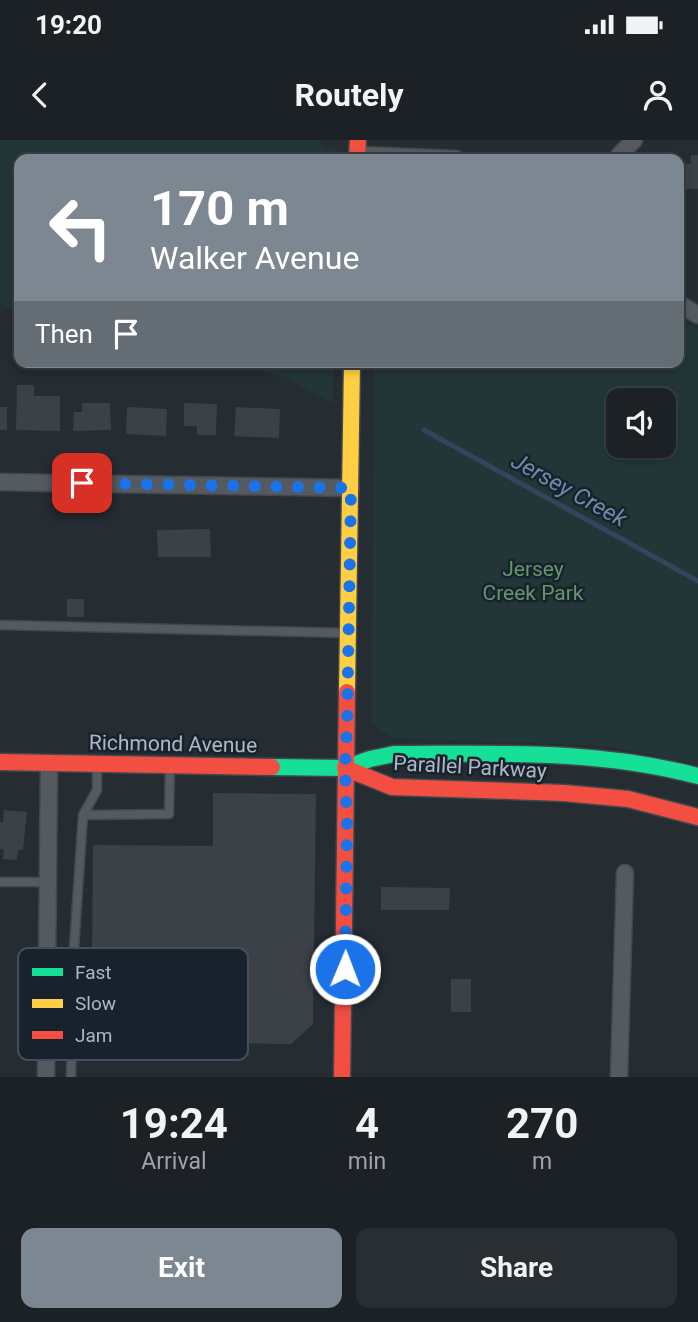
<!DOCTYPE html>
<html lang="en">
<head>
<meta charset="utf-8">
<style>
  :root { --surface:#1c2126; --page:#292e32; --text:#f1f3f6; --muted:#a0a3a7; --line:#3a3e43; --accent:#7d8792 }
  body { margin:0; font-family:Roboto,sans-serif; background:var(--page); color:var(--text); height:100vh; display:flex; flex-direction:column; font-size:26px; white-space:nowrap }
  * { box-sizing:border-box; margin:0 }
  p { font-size:23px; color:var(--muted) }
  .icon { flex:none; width:38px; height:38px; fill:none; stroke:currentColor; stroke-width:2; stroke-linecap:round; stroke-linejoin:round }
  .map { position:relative; height:937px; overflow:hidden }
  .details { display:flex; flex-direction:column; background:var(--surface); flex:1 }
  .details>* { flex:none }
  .guide { position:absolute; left:14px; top:14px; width:670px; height:214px; border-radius:14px; box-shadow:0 4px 10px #0003,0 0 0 2px var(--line); background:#7d8792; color:#fff; overflow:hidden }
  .buttons { position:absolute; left:606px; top:248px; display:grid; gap:14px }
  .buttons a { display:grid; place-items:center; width:70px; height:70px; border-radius:14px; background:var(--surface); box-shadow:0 4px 10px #0003,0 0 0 2px var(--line); font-size:35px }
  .pin { position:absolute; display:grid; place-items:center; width:60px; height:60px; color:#fff; margin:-30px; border-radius:14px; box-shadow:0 4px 10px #0006 }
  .me { position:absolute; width:77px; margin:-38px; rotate:1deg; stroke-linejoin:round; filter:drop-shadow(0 0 5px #0008) }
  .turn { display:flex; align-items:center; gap:24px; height:147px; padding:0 21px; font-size:32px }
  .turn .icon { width:91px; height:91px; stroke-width:2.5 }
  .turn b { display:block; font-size:49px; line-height:60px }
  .then { display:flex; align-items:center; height:66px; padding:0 21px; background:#0003; gap:14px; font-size:26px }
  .eta { display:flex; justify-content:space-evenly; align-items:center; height:119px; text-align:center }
  .eta b { font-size:42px; font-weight:700; line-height:49px }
  .primary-button { display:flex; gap:14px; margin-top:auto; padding:14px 21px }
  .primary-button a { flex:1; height:80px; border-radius:14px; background:var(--accent); color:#fff; font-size:28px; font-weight:700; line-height:80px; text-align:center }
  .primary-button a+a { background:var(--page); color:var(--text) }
  .status { display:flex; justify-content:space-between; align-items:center; height:49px; padding:0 35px; background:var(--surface); direction:ltr }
  .status svg { height:19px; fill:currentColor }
  header { display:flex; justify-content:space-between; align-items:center; height:91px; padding:0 21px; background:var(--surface); font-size:32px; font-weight:700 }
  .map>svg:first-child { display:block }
</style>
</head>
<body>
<div class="status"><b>19:20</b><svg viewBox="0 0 49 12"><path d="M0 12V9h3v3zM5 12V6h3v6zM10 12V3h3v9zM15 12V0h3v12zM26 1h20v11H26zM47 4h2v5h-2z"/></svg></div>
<header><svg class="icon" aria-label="back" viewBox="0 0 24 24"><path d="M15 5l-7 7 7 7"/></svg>Routely<svg class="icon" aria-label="person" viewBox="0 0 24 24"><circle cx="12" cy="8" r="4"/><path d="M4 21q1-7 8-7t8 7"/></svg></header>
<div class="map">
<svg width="698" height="937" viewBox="0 0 698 937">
  <rect width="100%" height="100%" fill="#252c32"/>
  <path fill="#223638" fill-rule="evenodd" d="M0 0H319L324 8H337L336 19H19V172L8 169 0 163Z
    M679 178 698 189V624L619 608 585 605 394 598 378 589 372 580 374 222H679ZM618 261H663V306H618Z
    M226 222H333V264L285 237Z"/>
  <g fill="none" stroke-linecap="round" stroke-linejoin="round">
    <path stroke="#31465c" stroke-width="5" d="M424 290 698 441"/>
  </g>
  <path fill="#3c4147" d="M691 15H698V49H679V23L691 24Z
    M17 245H34V256H60V291L16 290Z
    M82 263H110L111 290 73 291 74 272H82Z
    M184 263 217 264 216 295H197V286H184Z
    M0 267H7V290H0Z
    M127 267 167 269 166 296 126 294Z
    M236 267 280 269 279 298 234 296Z
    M210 389 211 417H158L157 390Z
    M67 459H84V477H67Z
    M213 653 316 654 313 884 291 904 110 901 112 812H92L93 705 213 706Z
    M4 670 27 672 23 710H18L17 720 3 719 4 710 0 709V682L3 683Z
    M381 747 450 748 449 770H381Z
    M451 839H471V872H451Z"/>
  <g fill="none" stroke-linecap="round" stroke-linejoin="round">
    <g stroke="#42484d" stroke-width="11">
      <path id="lane" d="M0 485 347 493
        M83 675 169 674 170 627
        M0 742H48
        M71 937 74 808 83 675 97 650V626"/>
    </g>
    <g stroke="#42484d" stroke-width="19">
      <path id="street" d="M357 15 456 19
        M616 19 634 0
        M679 164 698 175
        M0 342 351 348
        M46 937 49 623
        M619 937 625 733"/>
    </g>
    <g stroke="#42484d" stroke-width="19">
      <path id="fast" d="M272 627 345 628 370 619 394 614C498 614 596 609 698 636"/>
    </g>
    <g stroke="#42484d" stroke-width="19">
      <path id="slow" d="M347 552 352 222"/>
    </g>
    <g stroke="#42484d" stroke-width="19">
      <path id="jam" d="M357 19 358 0
        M0 622 272 627
        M345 628 392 647 564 653 628 659 698 677
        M342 937 347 552"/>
    </g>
    <use href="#lane" stroke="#545a60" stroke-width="8"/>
    <use href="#street" stroke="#545a60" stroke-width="16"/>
    <use href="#fast" stroke="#16e098" stroke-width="16"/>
    <use href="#slow" stroke="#ffcf43" stroke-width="16"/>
    <use href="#jam" stroke="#f24e42" stroke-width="16"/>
  </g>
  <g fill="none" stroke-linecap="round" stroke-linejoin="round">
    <path stroke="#1a73e8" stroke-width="12" stroke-dasharray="0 21.6" d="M82 343 351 348 347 588 345 628 347 684 345 829"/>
  </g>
  <g text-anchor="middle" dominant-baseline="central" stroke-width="5" stroke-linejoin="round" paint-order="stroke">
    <g font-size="21" fill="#64966b" stroke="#18222d">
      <text x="533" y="429">Jersey<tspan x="533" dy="24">Creek Park</tspan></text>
    </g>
    <g font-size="21" fill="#adb8c5" stroke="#18222d">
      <text transform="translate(173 604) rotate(1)">Richmond Avenue</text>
      <text transform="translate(470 627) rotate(3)">Parallel Parkway</text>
    </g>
    <g font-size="23" font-style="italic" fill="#6c8caa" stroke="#18222d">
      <text transform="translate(569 350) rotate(29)">Jersey Creek</text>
    </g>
  </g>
  <rect x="18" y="808" width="230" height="112" rx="10" fill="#18222d" stroke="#454f5b" stroke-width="2"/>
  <rect x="32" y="828" width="31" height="8" fill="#16e098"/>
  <rect x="32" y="859" width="31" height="9" fill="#ffcf43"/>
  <rect x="32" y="891" width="31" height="8" fill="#f24e42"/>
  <g font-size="19" fill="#adb8c5">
    <text x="75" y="839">Fast</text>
    <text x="75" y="870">Slow</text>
    <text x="75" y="902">Jam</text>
  </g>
</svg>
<div class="buttons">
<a><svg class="icon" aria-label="sound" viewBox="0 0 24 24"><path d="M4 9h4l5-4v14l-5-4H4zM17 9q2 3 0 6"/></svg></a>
</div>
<div class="pin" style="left:82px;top:343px;background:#d93025"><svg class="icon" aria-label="arrive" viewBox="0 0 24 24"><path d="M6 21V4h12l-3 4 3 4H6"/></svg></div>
<svg class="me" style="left:345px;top:829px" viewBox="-20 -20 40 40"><circle r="17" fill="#1a73e8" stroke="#fff" stroke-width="3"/><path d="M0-11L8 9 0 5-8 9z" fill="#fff"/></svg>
<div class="guide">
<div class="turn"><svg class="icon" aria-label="left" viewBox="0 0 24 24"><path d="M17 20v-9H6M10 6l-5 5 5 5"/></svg><div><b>170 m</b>Walker Avenue</div></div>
<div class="then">Then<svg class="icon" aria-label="arrive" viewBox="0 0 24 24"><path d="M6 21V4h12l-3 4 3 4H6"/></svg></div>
</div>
</div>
<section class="details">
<div class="eta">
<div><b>19:24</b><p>Arrival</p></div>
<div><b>4</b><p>min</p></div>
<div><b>270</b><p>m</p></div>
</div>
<div class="primary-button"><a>Exit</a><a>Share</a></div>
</section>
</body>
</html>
